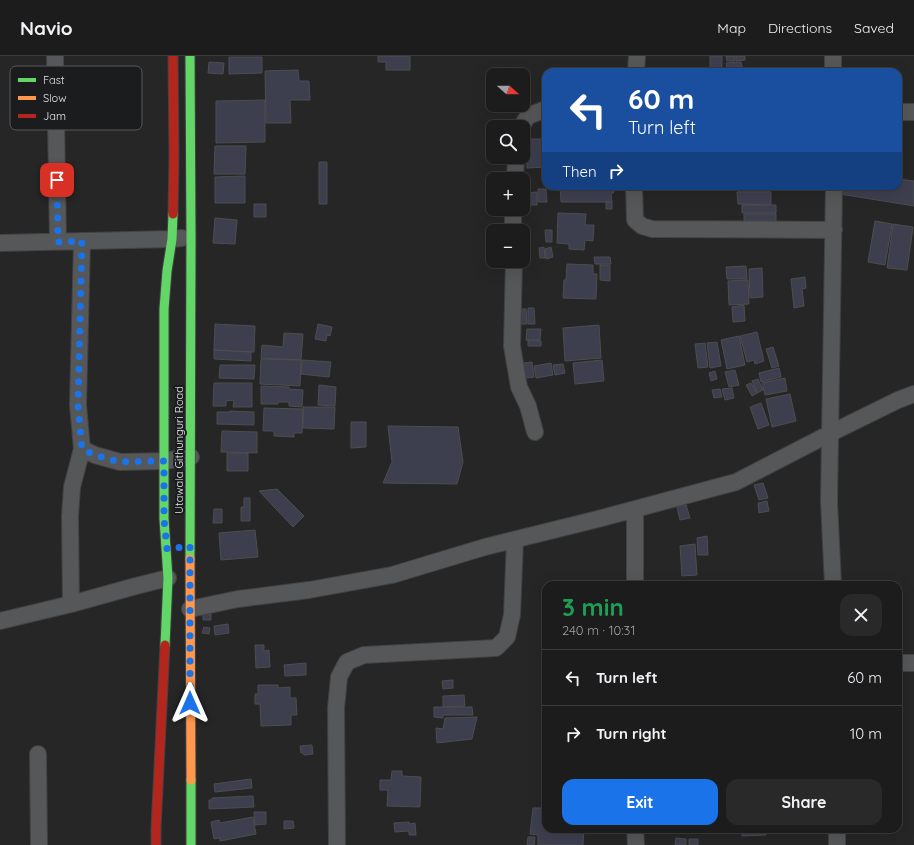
<!DOCTYPE html>
<html lang="en">
<head>
<meta charset="utf-8">
<style>
  :root { --surface:#1c1c1d; --page:#29292a; --text:#f1f3f6; --muted:#a0a1a4; --line:#3a3a3b; --accent:#1a73e8 }
  body { margin:0; font-family:Quicksand,sans-serif; background:var(--page); color:var(--text); height:100vh; display:flex; flex-direction:column; font-size:15px; white-space:nowrap }
  * { box-sizing:border-box; margin:0 }
  p { font-size:13px; color:var(--muted) }
  .icon { flex:none; width:22px; height:22px; fill:none; stroke:currentColor; stroke-width:2; stroke-linecap:round; stroke-linejoin:round }
  .map { position:relative; flex:1; overflow:hidden }
  .details { position:absolute; left:542px; top:525px; width:360px; height:252px; display:flex; flex-direction:column; background:var(--surface); border-radius:12px; box-shadow:0 4px 16px #0002,0 0 0 1px var(--line) }
  .details>* { flex:none }
  .guide { position:absolute; left:542px; top:12px; width:360px; height:122px; border-radius:12px; box-shadow:0 4px 16px #0002,0 0 0 1px var(--line); background:#1a4fa0; color:#fff; overflow:hidden }
  .needle { width:26px; rotate:111deg }
  .fabs { position:absolute; left:486px; top:12px; display:grid; gap:8px }
  .fabs a { display:grid; place-items:center; width:44px; height:44px; border-radius:8px; background:var(--surface); box-shadow:0 4px 16px #0002,0 0 0 1px var(--line); font-size:20px }
  .pin { position:absolute; display:grid; place-items:center; width:34px; height:34px; color:#fff; margin:-17px; border-radius:8px; box-shadow:0 2px 6px #0006 }
  .me { position:absolute; width:44px; margin:-22px; rotate:0deg; stroke-linejoin:round; filter:drop-shadow(0 0 3px #0008) }
  .turn { display:flex; align-items:center; gap:14px; height:84px; padding:0 20px; font-size:18px }
  .turn .icon { width:52px; height:52px; stroke-width:2.5 }
  .turn b { display:block; font-size:28px; line-height:34px }
  .then { display:flex; align-items:center; height:38px; padding:0 20px; background:#0003; gap:8px; font-size:15px }
  .round { display:grid; place-items:center; flex:none; width:42px; height:42px; border-radius:12px; background:var(--page) }
  .overview { display:flex; align-items:center; justify-content:space-between; height:68px; padding:0 20px }
  h1 { font-size:24px; font-weight:800; line-height:30px; color:#1e9e55 }
  .action { display:flex; gap:8px; margin-top:auto; padding:8px 20px }
  .action a { flex:1; height:46px; border-radius:12px; background:var(--accent); color:#fff; font-size:16px; font-weight:800; line-height:46px; text-align:center }
  .action a+a { background:var(--page); color:var(--text) }
  ul { padding:0; list-style:none }
  li { display:flex; align-items:center; gap:12px; height:56px; padding:0 20px; border-top:1px solid var(--line) }
  li div { flex:1 }
  li b { display:block; font-size:15px }
  li em { font-style:normal }
  header { display:flex; align-items:center; gap:24px; box-sizing:border-box; height:56px; padding:0 20px; background:var(--surface); border-bottom:1px solid var(--line) }
  header strong { font-size:19px }
  nav { display:flex; gap:22px; margin-inline-start:auto; font-size:14px }
  .map>svg:first-child { display:block }
</style>
</head>
<body>
<header>
<strong>Navio</strong>
<nav><a>Map</a><a>Directions</a><a>Saved</a></nav>
</header>
<div class="map">
<svg width="914" height="789" viewBox="0 0 914 789">
  <rect width="100%" height="100%" fill="#262627"/>
  <path fill="#3d3f4f" stroke="#4d4d4e" d="M378 0H410V14H386V6H378Z
    M710 0H722V16H710Z
    M726 0H735V5H727Z
    M736 0H745V4L736 5Z
    M229 1H262V17L229 18Z
    M209 6 224 7 223 18 208 17Z
    M741 6 742 11 727 12 726 7Z
    M741 12 742 16H727V13Z
    M776 12V16H758V14Z
    M298 14 299 25H309L310 44H290L291 67H266L265 15Z
    M265 44V86L216 87V45Z
    M526 83H546V111L527 112Z
    M215 90H246L245 118H214Z
    M319 106H327V148H319Z
    M245 120V147H215V121Z
    M898 123 914 125V150L840 138 841 130H898Z
    M560 130H615L614 136 611 138 612 146H561Z
    M737 130H771V135H737Z
    M538 133H546L547 146H538Z
    M537 136V149H527V137Z
    M737 136H771V149L738 148Z
    M606 146H612V153H606Z
    M254 148H266V161H254Z
    M742 149H776V157H742Z
    M558 157 586 158 585 169H594L593 185 585 184 584 194 569 193V188L557 187Z
    M744 158H776V165H744Z
    M215 162 237 164 235 188 213 187Z
    M875 165 892 168 885 209 868 206Z
    M893 168 913 171 907 214 887 212Z
    M545 174H552V186H546Z
    M544 191 545 202H540L539 192Z
    M551 191 553 201 546 203 545 193Z
    M594 201H610L611 208H595Z
    M567 208 593 209V218H597L596 243 563 242 564 224H566Z
    M600 209H610V225L600 224Z
    M746 210 747 223H727L726 211Z
    M762 212 763 241 750 242 749 213Z
    M805 221 806 232 802 233 804 250 794 252 791 223Z
    M748 224 749 248 729 249 728 225Z
    M744 249 745 265 733 266 732 251Z
    M528 252H534L535 268H528Z
    M519 253H526L527 268H520Z
    M215 268 255 270 254 296 214 294Z
    M318 268 332 271 330 280 327 279 326 285 315 283Z
    M599 269 601 302 565 305 563 272Z
    M527 273H541L540 284H526Z
    M757 276 764 305 755 308 754 304 747 306 740 280Z
    M284 277 303 278 301 304 261 302 262 289 283 291Z
    M739 280 745 309 727 313 721 284Z
    M528 284 541 285V290H528Z
    M717 286 721 310 710 312 707 287Z
    M705 287 708 311 698 312 695 288Z
    M773 291 779 310 772 312 766 293Z
    M214 294 251 296V305L214 303Z
    M261 303 301 304 300 330 260 328Z
    M302 304 331 306 329 321 301 318Z
    M602 304 604 325 575 328 573 307Z
    M532 306 534 321 525 322 524 307Z
    M551 307 553 319 536 322 534 310Z
    M563 308 565 317 555 319 553 309Z
    M220 309H255L254 323 219 322Z
    M779 312 781 321 761 326 759 317Z
    M735 314 739 329 729 331 725 316Z
    M715 315 717 323 711 325 709 317Z
    M785 322 787 335 765 339 762 327Z
    M758 323 763 334 757 337 752 325Z
    M214 327H252V351H233L234 344 226 345V350H213Z
    M751 327 757 337 752 340 746 329Z
    M319 329 336 331 335 350 318 349Z
    M261 330 289 331V333L303 334 302 351 289 350V346H278V348H261Z
    M732 332 734 342 725 344 722 333Z
    M720 333 722 341 714 342 712 334Z
    M790 338 796 365 772 371 766 343Z
    M761 347 769 369 758 373 750 351Z
    M303 351H335L334 373 303 372Z
    M264 352 303 353 302 377H294V381L274 380V375H263Z
    M230 355 254 356V369L217 368V356H229Z
    M351 366H366V391L351 392Z
    M388 370 458 371 463 406 457 428 383 427 392 406Z
    M222 375 257 376V397L221 396Z
    M227 397H248V415H227Z
    M763 427 768 442 759 444 754 429Z
    M277 433 304 460 293 471 259 435Z
    M244 442H250V465H241V451H244Z
    M767 445 769 455 759 457 758 447Z
    M686 449 690 462 680 464 677 451Z
    M214 453H222V467H213Z
    M255 474 258 501 221 504 219 477Z
    M707 480 708 499H698L697 482Z
    M695 488 697 519 682 520 680 490Z
    M203 558H211V564H203Z
    M228 568 229 577 215 579 214 570Z
    M204 571 210 572 209 578 202 577Z
    M255 589H264V595L269 594 270 611 256 612Z
    M306 607V619L285 620 284 609Z
    M453 624V632L443 633 442 625Z
    M258 629H278V632L290 631V642H296L297 659H291V669L261 670 260 648H255V638H258Z
    M464 639 465 650 443 651V640Z
    M434 651H472L473 659H443V662L434 661Z
    M477 661 472 683 437 687 436 672 443 673 445 662Z
    M898 673H902V684H898Z
    M312 689 313 698 304 699 303 697H301L300 690Z
    M392 715H402V720L421 721 420 751 387 750 388 734H380V724H391Z
    M251 723 252 732 215 736 214 728Z
    M544 738H546V773H584L583 789H538V779L530 778 533 752H542Z
    M253 740 254 751 209 753V744H212V742Z
    M254 756H266V768L255 769Z
    M253 761 256 778 220 785V782L214 783 211 766 219 764 220 767Z
    M284 765H293L294 772 284 773Z
    M409 766V768L415 767 416 779H409V775L395 776 394 767Z
    M742 773H766V779L742 780Z
    M528 781H535L534 789H527Z
    M676 782 686 783V789H675Z
    M689 783H698V789H689Z"/>
  <g fill="none" stroke-linecap="round" stroke-linejoin="round">
    <g stroke="#424243" stroke-width="18">
      <path id="street" d="M55 0 58 186
        M833 0V16
        M636 16 637 0
        M898 56H914
        M521 71 528 60 546 53
        M515 123 516 101
        M634 130 635 164 642 170 652 173 834 174
        M513 175V153
        M82 185 78 349 82 393 95 399 120 406 164 405 191 401
        M0 187 172 183 182 182
        M514 205 512 290 519 331 528 350 535 376
        M635 529V453
        M833 529 829 445 834 130
        M71 548 70 460 72 431 82 393
        M190 553 238 543 309 534 392 519 485 491 598 463 736 426 829 378 898 344 914 338
        M0 565 71 548 136 530 168 522
        M898 607H914
        M38 698 39 789
        M635 773 636 789
        M337 789 336 652 339 621 347 606 364 599 496 592 507 581 512 559 515 484
        M837 789V773"/>
    </g>
    <g stroke="#424243" stroke-width="11">
      <path id="fast" d="M190 0 191 181 190 503
        M165 589 168 522 164 463V253L167 215 172 183 173 158
        M191 724V789"/>
    </g>
    <g stroke="#424243" stroke-width="11">
      <path id="slow" d="M190 503 191 724"/>
    </g>
    <g stroke="#424243" stroke-width="11">
      <path id="jam" d="M173 158 174 100 173 0
        M156 789V772L165 589"/>
    </g>
    <use href="#street" stroke="#565758" stroke-width="16"/>
    <use href="#fast" stroke="#63d668" stroke-width="9"/>
    <use href="#slow" stroke="#ff974d" stroke-width="9"/>
    <use href="#jam" stroke="#b3261e" stroke-width="9"/>
  </g>
  <g fill="none" stroke-linecap="round" stroke-linejoin="round">
    <path stroke="#1a73e8" stroke-width="7" stroke-dasharray="0 12.6" d="M57 124 58 186 82 185 78 349 82 393 95 399 120 406 164 405V463L167 493 190 490V647"/>
  </g>
  <g text-anchor="middle" dominant-baseline="central" stroke-width="4" stroke-linejoin="round" paint-order="stroke">
    <g font-size="11" fill="#e7e8e9" stroke="#1b1c1e">
      <text transform="translate(179 394) rotate(-90)">Utawala Githunguri Road</text>
    </g>
  </g>
  <rect x="10" y="10" width="132" height="64" rx="6" fill="#1b1c1e" stroke="#58595b" stroke-width="1"/>
  <rect x="18" y="22" width="18" height="4" fill="#63d668"/>
  <rect x="18" y="40" width="18" height="4" fill="#ff974d"/>
  <rect x="18" y="58" width="18" height="4" fill="#b3261e"/>
  <g font-size="11" fill="#e7e8e9">
    <text x="43" y="28">Fast</text>
    <text x="43" y="46">Slow</text>
    <text x="43" y="64">Jam</text>
  </g>
</svg>
<div class="fabs">
<a><svg class="needle" viewBox="-14 -14 28 28"><path d="M0-13l5 13h-10z" fill="#e53935"/><path d="M0 13l5-13h-10z" fill="#a0a1a4"/></svg></a>
<a><svg class="icon" aria-label="search" viewBox="0 0 24 24"><circle cx="10" cy="10" r="6"/><path d="M15 15l6 6"/></svg></a>
<a>+</a>
<a>−</a>
</div>
<div class="pin" style="left:57px;top:124px;background:#d93025"><svg class="icon" aria-label="arrive" viewBox="0 0 24 24"><path d="M6 21V4h12l-3 4 3 4H6"/></svg></div>
<svg class="me" style="left:190px;top:647px" viewBox="-20 -20 40 40"><path d="M0-17L14 15 0 8-14 15z" fill="#1a73e8" stroke="#fff" stroke-width="4"/></svg>
<div class="guide">
<div class="turn"><svg class="icon" aria-label="left" viewBox="0 0 24 24"><path d="M17 20v-9H6M10 6l-5 5 5 5"/></svg><div><b>60 m</b>Turn left</div></div>
<div class="then">Then<svg class="icon" aria-label="right" viewBox="0 0 24 24"><path d="M7 20v-9h11M14 6l5 5-5 5"/></svg></div>
</div>
<section class="details">
<div class="overview"><div><h1>3 min</h1><p>240 m · 10:31</p></div><a class="round"><svg class="icon" aria-label="close" viewBox="0 0 24 24"><path d="M6 6l12 12M18 6L6 18"/></svg></a></div>
<ul>
<li><svg class="icon" aria-label="left" viewBox="0 0 24 24"><path d="M17 20v-9H6M10 6l-5 5 5 5"/></svg><div><b>Turn left</b></div><em>60 m</em></li>
<li><svg class="icon" aria-label="right" viewBox="0 0 24 24"><path d="M7 20v-9h11M14 6l5 5-5 5"/></svg><div><b>Turn right</b></div><em>10 m</em></li>
</ul>
<div class="action"><a>Exit</a><a>Share</a></div>
</section>
</div>
</body>
</html>
